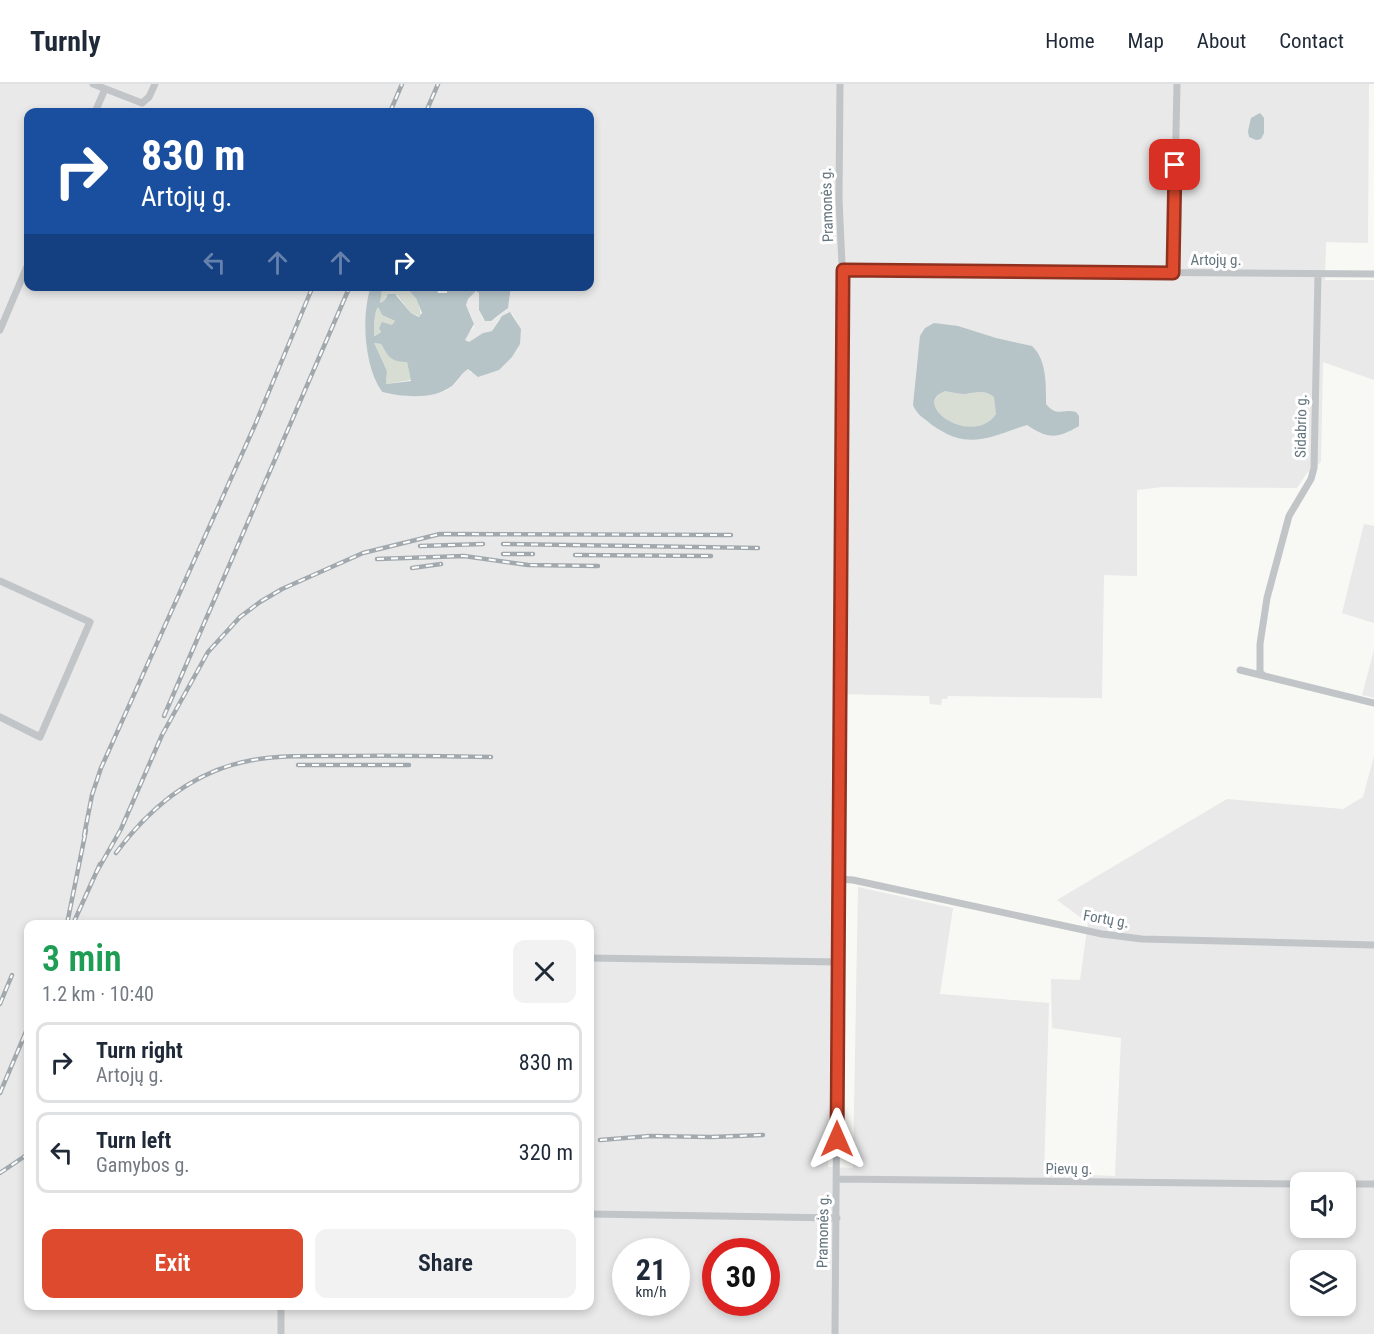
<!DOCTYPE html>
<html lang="en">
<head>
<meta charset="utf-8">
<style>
  :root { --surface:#fff; --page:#f2f2f3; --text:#1f2937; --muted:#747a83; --line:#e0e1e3; --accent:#de4a2e }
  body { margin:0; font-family:"Roboto Condensed",sans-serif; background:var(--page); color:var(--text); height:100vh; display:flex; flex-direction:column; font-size:22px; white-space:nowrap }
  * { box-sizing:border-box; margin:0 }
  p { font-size:20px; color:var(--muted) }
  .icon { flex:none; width:33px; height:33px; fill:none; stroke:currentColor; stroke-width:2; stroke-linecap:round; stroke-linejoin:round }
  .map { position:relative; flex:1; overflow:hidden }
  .sheet { position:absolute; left:24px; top:836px; width:570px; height:390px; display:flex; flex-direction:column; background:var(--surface); border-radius:12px; box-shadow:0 3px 9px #0003 }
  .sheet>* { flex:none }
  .guide { position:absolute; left:24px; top:24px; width:570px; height:183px; border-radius:12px; box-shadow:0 3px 9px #0003; background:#1a4fa0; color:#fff; overflow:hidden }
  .fabs { position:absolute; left:1290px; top:1088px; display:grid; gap:12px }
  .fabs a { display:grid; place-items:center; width:66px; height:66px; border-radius:12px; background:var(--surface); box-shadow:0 3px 9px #0003; font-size:30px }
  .speed { position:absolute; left:612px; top:1154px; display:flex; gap:12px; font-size:30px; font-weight:700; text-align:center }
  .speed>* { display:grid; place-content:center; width:78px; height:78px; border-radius:50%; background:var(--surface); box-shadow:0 3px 9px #0003; line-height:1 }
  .speed small { font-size:15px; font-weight:400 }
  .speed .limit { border:9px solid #d22; background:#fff; color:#111 }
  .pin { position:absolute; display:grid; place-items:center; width:51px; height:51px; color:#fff; margin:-26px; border-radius:12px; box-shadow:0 3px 9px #0006 }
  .me { position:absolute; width:66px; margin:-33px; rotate:0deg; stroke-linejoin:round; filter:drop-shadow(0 0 4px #0008) }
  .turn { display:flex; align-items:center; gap:21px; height:126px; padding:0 18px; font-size:27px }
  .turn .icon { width:78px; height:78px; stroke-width:2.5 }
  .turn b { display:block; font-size:42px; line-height:51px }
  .lanes { display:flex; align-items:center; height:57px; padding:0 18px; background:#0003; justify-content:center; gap:30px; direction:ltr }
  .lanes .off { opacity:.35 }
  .round { display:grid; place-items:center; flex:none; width:63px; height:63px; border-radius:12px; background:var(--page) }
  .summary { display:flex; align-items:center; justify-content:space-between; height:102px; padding:0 18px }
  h1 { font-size:36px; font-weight:600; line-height:45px; color:#1e9e55 }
  .primary-button { display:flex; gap:12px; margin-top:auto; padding:12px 18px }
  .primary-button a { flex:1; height:69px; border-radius:12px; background:var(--accent); color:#fff; font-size:24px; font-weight:600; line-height:69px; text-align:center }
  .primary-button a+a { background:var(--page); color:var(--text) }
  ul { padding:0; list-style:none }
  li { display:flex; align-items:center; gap:18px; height:81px; margin:0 12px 9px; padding:0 6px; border:3px solid var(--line); border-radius:12px }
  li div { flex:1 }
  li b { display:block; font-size:22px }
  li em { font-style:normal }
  header { display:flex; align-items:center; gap:36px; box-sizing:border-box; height:84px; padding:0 30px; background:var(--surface); border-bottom:2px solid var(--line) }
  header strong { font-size:28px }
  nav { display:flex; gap:33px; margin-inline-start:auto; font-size:21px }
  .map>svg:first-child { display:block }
</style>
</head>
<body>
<header>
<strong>Turnly</strong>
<nav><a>Home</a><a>Map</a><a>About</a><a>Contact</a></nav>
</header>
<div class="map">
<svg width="1374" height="1250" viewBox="0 0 1374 1250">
  <rect width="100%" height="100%" fill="#f8f8f5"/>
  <path fill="#e8e9e8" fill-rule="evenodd" d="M0 0H1369L1368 159 1326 158 1325 196H1374V296L1323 278 1321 378 1307 389 1297 404 1162 403 1137 406V492L1104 491 1102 614 948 612 947 615H942L941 621 930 620 929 612 836 610 828 1083 853 1084 858 803 953 824 940 910 1049 919 1044 1089 1115 1092 1121 954 1052 944 1051 895 1080 896 1088 839 1057 816 1227 715 1343 725 1363 713 1374 672V1250H0ZM28 28H590V202L511 203 509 220 506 226 495 235H483L479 226 480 211 478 208H474L468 215 466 221 473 236 474 243 465 253V257L469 258 483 249 492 247 499 235 512 229 521 245 518 264 503 282 471 289 468 284 463 288 456 299 446 307 407 312 381 308 375 295 369 274V208L371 202H28ZM28 840H590V1221H28ZM1300 1098H1346V1143H1300ZM626 1167H676V1218H626ZM716 1167H766V1218H716ZM1300 1176H1346V1221H1300Z
    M1364 440 1374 442V539L1342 529Z
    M1374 566V614L1362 611Z"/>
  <path fill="#d8ddd4" d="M386 202C392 203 401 201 406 203 416 206 421 225 421 233L411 229 397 211 386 212 384 218 380 219 382 206Z
    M378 223 382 231 395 237 393 241 379 243 381 248 375 252 374 251C374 243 374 229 378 223Z
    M374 259 381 260C386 271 394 278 407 278L411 296 386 300 387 287 374 262Z
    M945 307C951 308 959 310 965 310 976 309 984 305 994 312L996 330C981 352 950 342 934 326 934 317 936 310 945 307Z"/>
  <path fill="#b6c4c7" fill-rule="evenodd" d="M1260 29 1264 34V49L1261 55 1256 56 1249 53 1248 47 1251 34Z
    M371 202 386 203 382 206 380 219 384 217 388 210H395L411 229 419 233 422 229 416 214 406 203H437L438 209H447V203H511L508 224 491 237H485L479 226V209L476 207 468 215 466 221 474 240 465 256 469 258 483 249 492 247 502 232 510 228 521 245 520 260 512 273 499 286 478 293 468 285C461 289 458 297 452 302 434 316 402 313 382 308 364 282 361 232 371 202ZM378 223 382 231 395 237 392 241 382 238 379 244 381 248 375 252 374 251C374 243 374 229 378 223ZM374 259 381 260C388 273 392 278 407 278L411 297 386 300 387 287Z
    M934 239 958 242 996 254 1032 262C1047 276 1046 301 1046 320 1058 334 1061 324 1076 328L1079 332V342C1057 355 1048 355 1027 341 988 353 969 367 932 341 924 334 917 331 913 321L920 252 925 244ZM945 307C951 308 959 310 965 310 976 309 984 305 994 313L996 330C973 364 909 321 945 307Z"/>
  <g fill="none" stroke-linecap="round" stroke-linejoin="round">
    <path stroke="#c1c5c8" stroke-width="7" d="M93 0 142 19 149 13 155 0
      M95 28 105 5
      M843 186 1374 190
      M1173 189 1177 0
      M0 246 28 180
      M0 497 90 538 40 653 0 633
      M1240 586 1374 619
      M1263 591 1260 589V560L1267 514 1289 432 1311 395 1314 384 1318 190
      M838 795 853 796 1102 850 1142 855 1374 861
      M590 874 839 878
      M837 1095 1300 1100
      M1346 1100H1374
      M590 1130 837 1134
      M281 1250V1221
      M835 1250 843 203 839 115 840 0"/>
    <g stroke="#a2a9ae" stroke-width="4.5">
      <path id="rail" d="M390 28 402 0
        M426 28 438 0
        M503 460 758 464
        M420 462 483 460
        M503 470H533
        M575 471 711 472
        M377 475 464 472 528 481 598 482
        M412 484 441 480
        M164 632 350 202
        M298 681H409
        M84 752 92 711 101 684 255 341 313 202
        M116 769C150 723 195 686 253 676 283 671 314 672 344 672 393 671 442 672 491 673
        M96 789 121 745 162 651 208 568 240 533 260 518 282 505 363 469 440 450 731 451
        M67 840 86 746
        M73 840 100 780
        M0 920 12 891
        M0 1009 28 943
        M600 1056 650 1052 711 1053 763 1051
        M0 1089 28 1070"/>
    </g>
    <use href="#rail" stroke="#fff" stroke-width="2" stroke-dasharray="7" stroke-linecap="butt"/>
  </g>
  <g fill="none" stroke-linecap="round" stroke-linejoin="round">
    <g stroke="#90301e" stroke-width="15">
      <path id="route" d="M837 1055 843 186 1173 189 1175 81"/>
    </g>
    <use href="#route" stroke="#de4a2e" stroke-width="10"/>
  </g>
  <g text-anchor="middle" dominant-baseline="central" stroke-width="6" stroke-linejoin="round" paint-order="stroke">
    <g font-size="15" fill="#64757f" stroke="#fff">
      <text transform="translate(827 121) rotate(-92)">Pramonės g.</text>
      <text x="1216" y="176">Artojų g.</text>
      <text transform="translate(1301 342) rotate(-89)">Sidabrio g.</text>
      <text transform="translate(1106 835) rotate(10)">Fortų g.</text>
      <text x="1069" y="1085">Pievų g.</text>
      <text transform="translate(823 1147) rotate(-89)">Pramonės g.</text>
    </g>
  </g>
</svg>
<div class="fabs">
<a><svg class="icon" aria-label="sound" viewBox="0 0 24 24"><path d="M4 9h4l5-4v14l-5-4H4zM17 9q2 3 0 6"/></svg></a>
<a><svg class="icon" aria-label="layers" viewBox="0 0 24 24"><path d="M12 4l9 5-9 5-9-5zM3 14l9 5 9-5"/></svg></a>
</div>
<div class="speed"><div>21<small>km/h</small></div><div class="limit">30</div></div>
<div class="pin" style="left:1175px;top:81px;background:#d93025"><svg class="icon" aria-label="arrive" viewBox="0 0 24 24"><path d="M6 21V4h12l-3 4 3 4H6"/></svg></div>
<svg class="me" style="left:837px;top:1055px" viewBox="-20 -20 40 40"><path d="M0-17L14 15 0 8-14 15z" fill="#de4a2e" stroke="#fff" stroke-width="4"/></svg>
<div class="guide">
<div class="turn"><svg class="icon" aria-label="right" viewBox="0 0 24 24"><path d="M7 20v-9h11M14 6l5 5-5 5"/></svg><div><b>830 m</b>Artojų g.</div></div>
<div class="lanes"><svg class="icon off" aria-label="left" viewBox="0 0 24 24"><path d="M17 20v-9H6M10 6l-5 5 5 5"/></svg><svg class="icon off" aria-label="ahead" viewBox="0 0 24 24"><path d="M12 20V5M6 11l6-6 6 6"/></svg><svg class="icon off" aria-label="ahead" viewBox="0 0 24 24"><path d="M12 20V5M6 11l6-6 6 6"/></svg><svg class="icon" aria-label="right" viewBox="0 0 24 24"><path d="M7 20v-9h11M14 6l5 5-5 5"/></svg></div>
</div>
<section class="sheet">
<div class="summary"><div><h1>3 min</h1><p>1.2 km · 10:40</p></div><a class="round"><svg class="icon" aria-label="close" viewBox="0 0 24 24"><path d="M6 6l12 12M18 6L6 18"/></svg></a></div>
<ul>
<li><svg class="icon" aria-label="right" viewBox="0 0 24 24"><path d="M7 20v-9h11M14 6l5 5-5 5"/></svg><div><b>Turn right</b><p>Artojų g.</p></div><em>830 m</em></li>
<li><svg class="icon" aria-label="left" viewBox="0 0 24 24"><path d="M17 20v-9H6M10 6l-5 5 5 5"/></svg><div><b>Turn left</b><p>Gamybos g.</p></div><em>320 m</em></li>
</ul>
<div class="primary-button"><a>Exit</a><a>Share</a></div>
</section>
</div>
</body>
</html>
